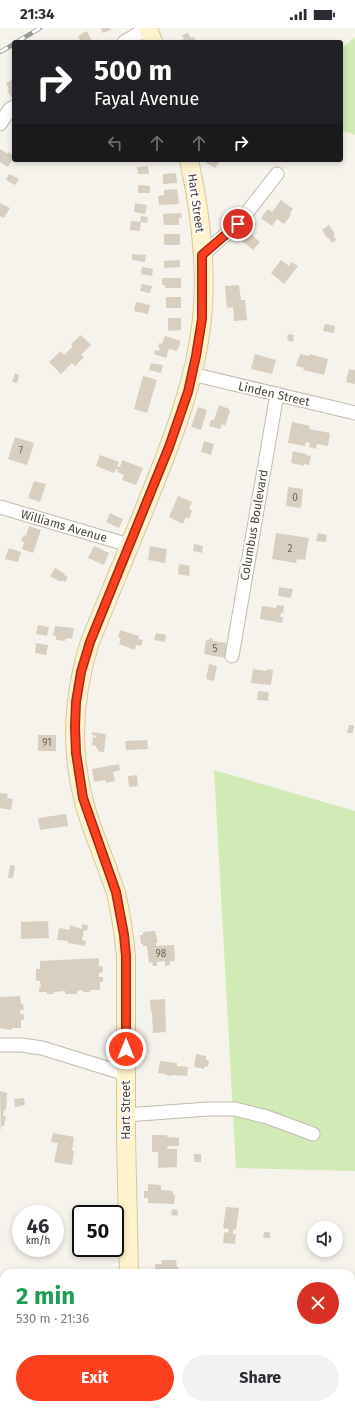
<!DOCTYPE html>
<html lang="en">
<head>
<meta charset="utf-8">
<style>
  :root { --surface:#fff; --page:#f2f2f3; --text:#2b2b33; --muted:#7c7c81; --accent:#fc3f1d }
  body { margin:0; font-family:"Fira Sans",sans-serif; background:var(--page); color:var(--text); height:100vh; display:flex; flex-direction:column; font-size:15px; white-space:nowrap }
  * { box-sizing:border-box; margin:0 }
  p { font-size:13px; color:var(--muted) }
  .icon { flex:none; width:22px; height:22px; fill:none; stroke:currentColor; stroke-width:2; stroke-linecap:round; stroke-linejoin:round }
  .map { position:relative; flex:1; overflow:hidden }
  .sheet { position:absolute; left:0px; top:1241px; width:355px; height:140px; display:flex; flex-direction:column; background:var(--surface); border-radius:12px 12px 0 0; box-shadow:0 2px 6px #0003 }
  .sheet>* { flex:none }
  .guide { position:absolute; left:12px; top:12px; width:331px; height:122px; border-radius:4px; box-shadow:0 2px 6px #0003; background:#202124; color:#fff; overflow:hidden }
  .tools { position:absolute; left:307px; top:1193px; display:grid; gap:8px }
  .tools a { display:grid; place-items:center; width:36px; height:36px; border-radius:50%; background:var(--surface); box-shadow:0 2px 6px #0003; font-size:20px }
  .speed { position:absolute; left:12px; top:1177px; display:flex; gap:8px; font-size:20px; font-weight:700; text-align:center }
  .speed>* { display:grid; place-content:center; width:52px; height:52px; border-radius:50%; background:var(--surface); box-shadow:0 2px 6px #0003; line-height:1 }
  .speed small { font-size:10px; font-weight:400 }
  .speed .limit { border:2px solid #111; border-radius:6px; background:#fff; color:#111 }
  .pin { position:absolute; display:grid; place-items:center; width:34px; height:34px; color:#fff; margin:-17px; border:2px solid #fff; border-radius:50%; box-shadow:0 1px 4px #0007 }
  .me { position:absolute; width:44px; margin:-22px; rotate:0deg; stroke-linejoin:round; filter:drop-shadow(0 0 3px #0008) }
  .turn { display:flex; align-items:center; gap:14px; height:84px; padding:0 16px; font-size:18px }
  .turn .icon { width:52px; height:52px; stroke-width:2.5 }
  .turn b { display:block; font-size:28px; line-height:34px }
  .lanes { display:flex; align-items:center; height:38px; padding:0 16px; background:#0003; justify-content:center; gap:20px; direction:ltr }
  .lanes .off { opacity:.35 }
  .round { display:grid; place-items:center; flex:none; width:42px; height:42px; border-radius:21px; background:var(--page) }
  .headline { display:flex; align-items:center; justify-content:space-between; height:68px; padding:0 16px }
  h1 { font-size:24px; font-weight:700; line-height:30px; color:#1e9e55 }
  .button { display:flex; gap:8px; margin-top:auto; padding:8px 16px }
  .button a { flex:1; height:46px; border-radius:24px; background:var(--accent); color:#fff; font-size:16px; font-weight:700; line-height:46px; text-align:center }
  .button a+a { background:var(--page); color:var(--text) }
  .status { display:flex; justify-content:space-between; align-items:center; height:28px; padding:0 20px; background:var(--surface); direction:ltr }
  .status svg { height:11px; fill:currentColor }
  .map>svg:first-child { display:block }
</style>
</head>
<body>
<div class="status"><b>21:34</b><svg viewBox="0 0 49 12"><path d="M0 12V9h3v3zM5 12V6h3v6zM10 12V3h3v9zM15 12V0h3v12zM26 1h20v11H26zM47 4h2v5h-2z"/></svg></div>
<div class="map">
<svg width="355" height="1381" viewBox="0 0 355 1381">
  <rect width="100%" height="100%" fill="#f6f3ec"/>
  <path fill="#d2eab5" d="M355 9V107L341 102V21Z
    M214 742 355 783V1143L236 1140Z"/>
  <path fill="#d8cfc1" d="M101 0H110L111 2 103 5Z
    M87 3 92 13 77 14 80 12 78 8Z
    M188 5 191 10 194 9 196 14H177L184 11 182 7Z
    M14 51V67L11 69 7 62 9 61 6 55Z
    M0 121 8 126 9 124 14 128 8 139 0 134Z
    M206 132H221L215 140 205 134Z
    M148 138 149 146H138L137 139Z
    M176 145 177 155 163 156V146Z
    M9 146 19 151 15 157 6 152Z
    M138 157 150 158V165H138Z
    M177 161 179 176 159 177 158 168 164 167V162Z
    M281 172 293 181 290 185 291 187 284 196 277 191 272 198 261 190 268 181 272 184Z
    M0 175 10 180 4 190 0 188Z
    M135 175 147 177 145 186 134 184Z
    M181 185 182 190H179V197H164L163 186Z
    M141 188 148 189 147 195 140 194Z
    M131 193 141 194 140 203 130 202Z
    M329 197 335 206 333 207 336 212 332 215 328 209 327 210 322 202Z
    M249 204 260 214 253 222 242 213Z
    M164 206H180V217H164Z
    M132 226 146 227 145 234 132 232Z
    M180 232V239L164 240V233Z
    M281 232 289 238 292 234 298 238 284 256 271 245Z
    M142 239 153 241 152 248 141 246Z
    M162 250H181V260H165V257H162Z
    M142 256 152 258 150 265 140 263Z
    M239 257 241 272H245L247 292 234 293 233 279 227 280 225 258Z
    M166 269H181V280H166Z
    M136 274 150 277 148 286 134 283Z
    M168 290H181V302L168 303Z
    M325 296 335 298 334 305 323 303Z
    M288 306 294 307 293 314 287 312Z
    M81 307 91 317 81 327 84 329 75 338 72 335 61 346 49 334 61 323 64 327 73 318 71 316Z
    M165 308 181 313 177 323 169 321 166 330 154 326 155 322 159 323 160 320 158 319 159 315 162 316Z
    M255 326 276 332 272 346 251 341Z
    M300 326 309 328 310 326 328 331 324 347 303 342 304 340 296 338Z
    M151 335 163 337 161 345 149 342Z
    M349 341 355 342V356L346 354Z
    M15 345 19 347 17 355 12 354Z
    M143 348 157 352 147 385 134 381Z
    M219 377 229 381V382L230 383 225 398 222 396 220 401 209 398 211 392H214Z
    M198 379 207 382 201 402 191 399Z
    M292 394 310 398 309 401 330 405 328 418 317 416 316 421 309 419 310 415 306 414 305 418 288 415Z
    M15 409 34 415 27 437 8 431Z
    M204 413 214 416 211 427 201 424Z
    M293 423 306 426V427L311 428 309 437 304 436V438L291 435Z
    M100 427 119 434 117 438 120 439 122 432 143 440 136 457 122 452 124 447 117 444 118 442 116 441 114 445 96 438Z
    M34 453 46 456 40 474 28 470Z
    M288 459 303 461 301 480 286 478Z
    M178 468 192 474 189 481 192 483 189 491 186 489 183 496 169 489Z
    M110 485 123 491 119 500 106 494Z
    M29 498 41 502 33 525 22 521 24 514 21 513 24 507 26 508Z
    M276 505 309 510 305 532 297 531 296 535 272 531Z
    M318 505 327 507 326 514 316 513Z
    M194 516 203 518 202 525 193 523Z
    M94 518 109 525 104 537 88 530Z
    M150 518 167 521 165 535 148 532Z
    M9 520 21 524 18 534 5 531Z
    M179 536 190 538 189 548 178 546Z
    M55 540 65 546 64 547 68 549 65 554 62 552 61 554 50 548Z
    M279 559 293 561 291 570 278 568Z
    M277 577 284 578 283 585H281L280 589H283L282 595 260 591 262 578 276 580Z
    M38 597 49 599 47 608 36 606Z
    M55 598 74 600 72 611 66 610 65 613 56 612V608H53Z
    M120 602 139 608 138 611 143 612 141 618 136 617 135 622 119 616 121 610H118Z
    M156 605 166 607 165 614 154 612Z
    M209 610 213 611V613L227 615 225 630 204 626 206 612H209Z
    M36 615 48 617 46 627 35 625Z
    M209 636 217 638 214 653 206 651Z
    M253 641 267 643V641L273 642 271 657 251 655Z
    M258 663 269 664 268 673 257 672Z
    M349 697H354L353 705H347Z
    M92 704 106 706 104 724 98 723V721L96 720V718L92 717 93 709 96 710V708L92 707Z
    M38 707H56V723H38Z
    M147 712 148 721 126 722 125 713Z
    M119 736 120 742 113 744 115 753 106 755 105 752 94 754 92 741Z
    M137 747 138 758 129 759 128 748Z
    M0 765 8 766 7 770 13 771 11 782 0 780Z
    M66 786 68 798 40 802 38 790Z
    M10 837 15 838 13 850H8Z
    M48 893 49 910 21 911V894Z
    M82 896 88 897 87 903 84 902 82 912 86 913 85 918 68 915V913L57 912 59 900 70 902V897L82 901Z
    M155 903 158 915H156V918L174 917 175 933H170V937L165 938V933L157 934V938H153L152 934 149 935 147 918H143V916H141L140 907H143V904Z
    M99 930V938H102L103 944 99 945V949H103V954H100V962H90V964H83V962L77 963V966H65V963L54 964V966H47L46 964H39V959H41L40 953H36V941H40V933Z
    M20 968 21 976H23L24 982H20L21 987 24 986V992H21V1000H12V1002L0 1000V969Z
    M165 971 166 1004 153 1005 152 984H151L150 972Z
    M196 1026 206 1028V1032H209L208 1039 205 1038 204 1041 194 1039Z
    M160 1033 177 1035V1038L188 1039 187 1048 173 1047 172 1048 166 1047V1046L158 1045Z
    M0 1063 7 1065 6 1082 4 1081 3 1088H6L4 1098H2L1 1104Z
    M24 1070 25 1077 15 1079 14 1071Z
    M53 1105 74 1109 72 1122 74 1123 72 1137 54 1134 58 1115 51 1114Z
    M152 1107H167V1109L179 1110V1118H168L167 1121H177V1139L158 1140V1124H152Z
    M194 1126H201V1134H194Z
    M148 1156 161 1157V1162L173 1163V1167H175L174 1176 148 1175V1170H144V1163H148Z
    M226 1179 239 1180 236 1202 233 1201V1206H236L235 1216 223 1215 224 1204 228 1205 229 1201 223 1200Z
    M172 1181 178 1182 177 1188 171 1187Z
    M264 1204H270V1210H263Z
    M161 1232H176L177 1239H178L179 1245H155V1236H162Z
    M66 1377H99V1379H103V1381H66Z
    M335 1377H348V1379H346V1381H335Z"/>
  <g fill="none" stroke-linecap="round" stroke-linejoin="round">
    <g stroke="#c2bbae" stroke-width="15">
      <path id="street" d="M124 14 148 0
        M0 96 10 81 14 79
        M202 227 238 196 277 146
        M192 346 355 385
        M0 479 129 517
        M232 628 277 366
        M0 1017H22L42 1020 126 1046
        M126 1087 208 1081H235L267 1089 313 1106"/>
    </g>
    <g stroke="#d6c79b" stroke-width="20">
      <path id="secondary" d="M148 0 153 14
        M129 1245 126 1106V928C124 907 121 886 116 865 114 857 110 850 108 842 99 818 89 795 83 770 70 718 74 664 90 614 108 570 126 526 144 482 169 420 195 358 202 291 207 240 200 182 189 132
        M132 1377V1381"/>
    </g>
    <use href="#street" stroke="#fff" stroke-width="13"/>
    <use href="#secondary" stroke="#fff3cd" stroke-width="18"/>
    <g stroke="#9a9a9a" stroke-width="4.5">
      <path id="rail" d="M17 14 40 0
        M0 24 14 16"/>
    </g>
    <use href="#rail" stroke="#fff" stroke-width="3" stroke-dasharray="9" stroke-linecap="butt"/>
  </g>
  <g fill="none" stroke-linecap="round" stroke-linejoin="round">
    <g stroke="#a42913" stroke-width="10">
      <path id="route" d="M126 1021V928L124 907 116 864 83 770 76 725 75 699 76 674 81 644 90 614 169 419 188 364 196 328 202 291V227L238 196"/>
    </g>
    <use href="#route" stroke="#fc3f1d" stroke-width="7"/>
  </g>
  <g text-anchor="middle" dominant-baseline="central" stroke-width="3.5" stroke-linejoin="round" paint-order="stroke">
    <g font-size="10" fill="#6e675b">
      <text x="21" y="423">7</text>
      <text x="295" y="470">0</text>
      <text x="290" y="521">2</text>
      <text x="215" y="621">5</text>
      <text x="47" y="715">91</text>
      <text x="161" y="926">98</text>
    </g>
    <g font-size="12" fill="#4b4439" stroke="#fff">
      <text transform="translate(196 175) rotate(82)">Hart Street</text>
      <text transform="translate(274 366) rotate(13)">Linden Street</text>
      <text transform="translate(254 497) rotate(-80)">Columbus Boulevard</text>
      <text transform="translate(64 498) rotate(16)">Williams Avenue</text>
      <text transform="translate(126 1082) rotate(-90)">Hart Street</text>
    </g>
  </g>
</svg>
<div class="tools">
<a><svg class="icon" aria-label="sound" viewBox="0 0 24 24"><path d="M4 9h4l5-4v14l-5-4H4zM17 9q2 3 0 6"/></svg></a>
</div>
<div class="speed"><div>46<small>km/h</small></div><div class="limit">50</div></div>
<div class="pin" style="left:238px;top:196px;background:#d93025"><svg class="icon" aria-label="arrive" viewBox="0 0 24 24"><path d="M6 21V4h12l-3 4 3 4H6"/></svg></div>
<svg class="me" style="left:126px;top:1021px" viewBox="-20 -20 40 40"><circle r="17" fill="#fc3f1d" stroke="#fff" stroke-width="3"/><path d="M0-11L8 9 0 5-8 9z" fill="#fff"/></svg>
<div class="guide">
<div class="turn"><svg class="icon" aria-label="right" viewBox="0 0 24 24"><path d="M7 20v-9h11M14 6l5 5-5 5"/></svg><div><b>500 m</b>Fayal Avenue</div></div>
<div class="lanes"><svg class="icon off" aria-label="left" viewBox="0 0 24 24"><path d="M17 20v-9H6M10 6l-5 5 5 5"/></svg><svg class="icon off" aria-label="ahead" viewBox="0 0 24 24"><path d="M12 20V5M6 11l6-6 6 6"/></svg><svg class="icon off" aria-label="ahead" viewBox="0 0 24 24"><path d="M12 20V5M6 11l6-6 6 6"/></svg><svg class="icon" aria-label="right" viewBox="0 0 24 24"><path d="M7 20v-9h11M14 6l5 5-5 5"/></svg></div>
</div>
<section class="sheet">
<div class="headline"><div><h1>2 min</h1><p>530 m · 21:36</p></div><a class="round" style="background:#d93025;color:#fff"><svg class="icon" aria-label="close" viewBox="0 0 24 24"><path d="M6 6l12 12M18 6L6 18"/></svg></a></div>
<div class="button"><a>Exit</a><a>Share</a></div>
</section>
</div>
</body>
</html>
